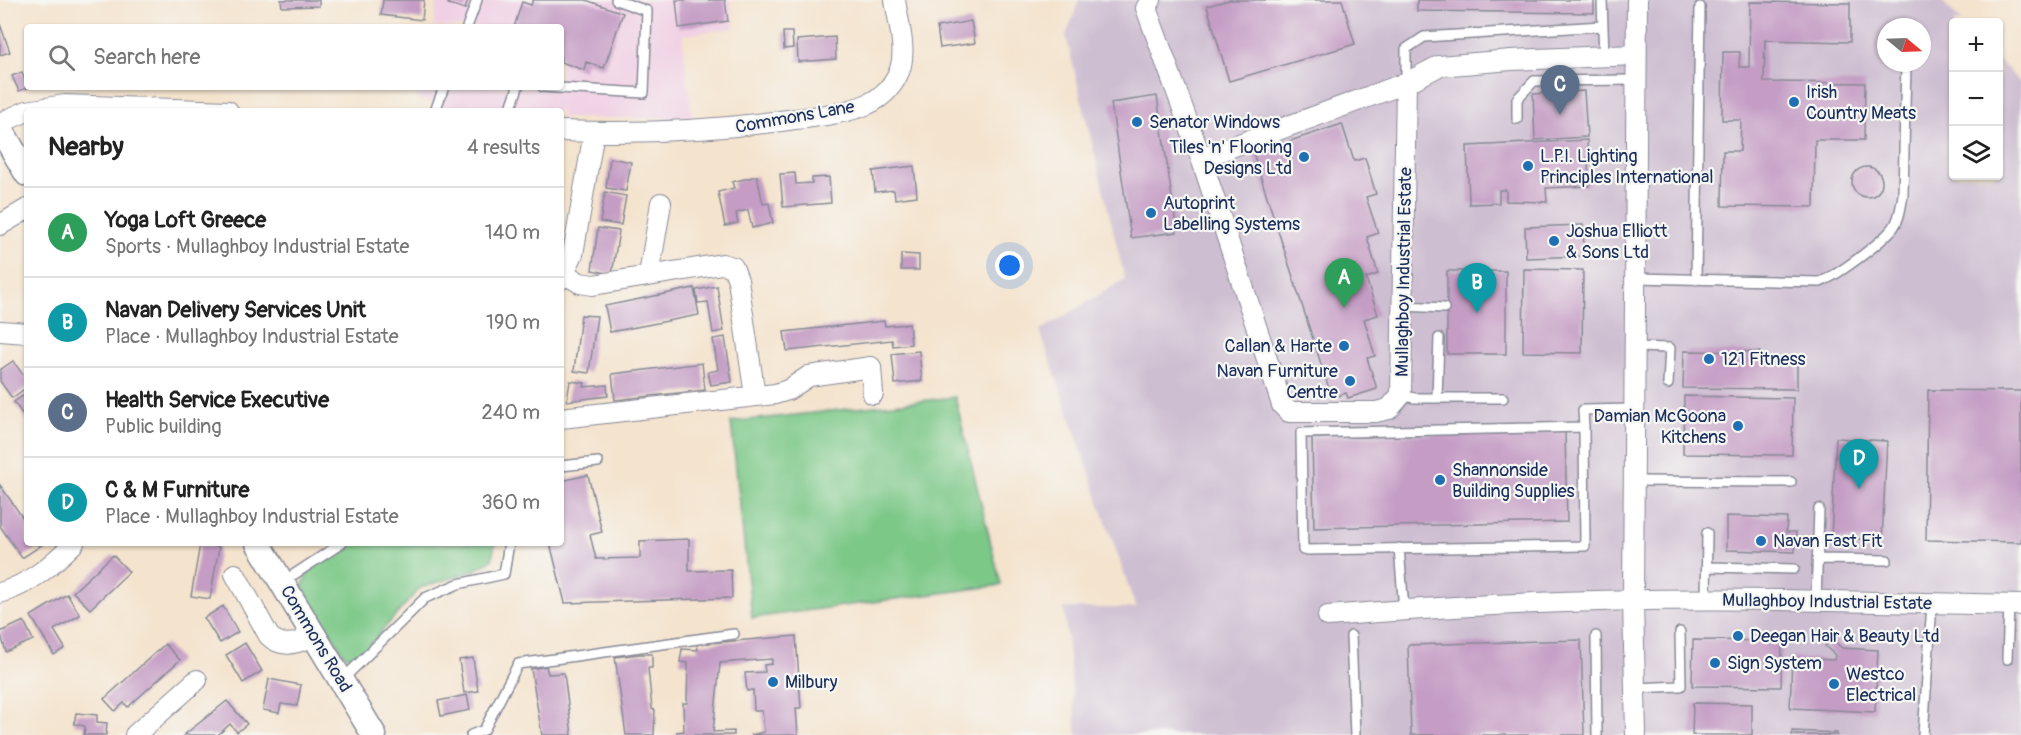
<!DOCTYPE html>
<meta charset="utf-8">
<style>
body{margin:0;font-family:Pangolin,sans-serif;background:#f2f2f2;color:#222}
.controls{position:absolute;right:18px;top:18px;display:grid;overflow:hidden;border-radius:6px;box-shadow:0 2px 4px #0004}
.controls button{width:54px;height:54px;display:grid;place-items:center;padding:0;border:0;border-bottom:2px solid #e0e0e0;background:#fff;color:#222;font:30px sans-serif}
.compass{position:absolute;left:1877px;top:18px;width:54px;height:54px;border-radius:50%;background:#fff;box-shadow:0 2px 4px #0004;rotate:109deg}
.you{position:absolute;left:1010px;top:266px;width:21px;height:21px;margin:-15px;border:4px solid #fff;border-radius:50%;background:#1a73e8;box-shadow:0 0 0 9px #1a73e833}
.badge{display:grid;place-items:center;width:39px;height:39px;border-radius:50%;background:#d93025;color:#fff;font-size:20px;font-weight:700}
.pin{position:absolute;translate:-50% -50px;filter:drop-shadow(0 2px 3px #0008)}
.pin::after{content:'';position:absolute;top:32px;width:21px;height:18px;background:inherit;clip-path:polygon(0 0,100% 0,50% 100%)}
.list{margin:0;padding:0;list-style:none}
h2{display:flex;justify-content:space-between;align-items:center;height:78px;margin:0;padding:0 24px;font-size:26px}
h2 small{font-size:20px;font-weight:400;color:#767676}
.list li{display:grid;grid-template-columns:39px 1fr auto;gap:18px;align-items:center;box-sizing:border-box;height:90px;padding:0 24px;border-top:2px solid #e0e0e0}
.list b{display:block;font-size:22px;white-space:nowrap}
.list p{margin:0;font-size:20px;white-space:nowrap;color:#767676}
.list em{font-size:20px;font-style:normal;color:#767676}
.icon{flex:none;width:33px;height:33px;fill:none;stroke:currentColor;stroke-width:2;stroke-linecap:round;stroke-linejoin:round}
.map{position:relative;flex:none;width:2021px;height:735px;overflow:hidden}
.search{position:absolute;background:#fff;box-shadow:0 2px 4px #0004;left:24px;top:24px;width:540px;height:66px;display:flex;align-items:center;gap:15px;box-sizing:border-box;padding:0 21px;border-radius:6px;color:#767676;font-size:22px}
.panel{position:absolute;background:#fff;box-shadow:0 2px 4px #0004;left:24px;top:108px;width:540px;height:438px;border-radius:6px}
.map>svg:first-child{display:block}
.built{fill:#f0d0e4}
.industrial{fill:#cebed1;fill-rule:evenodd}
.green{fill:#7bc887;stroke:#4b7c72;stroke-width:1.5}
.building{fill:#c49cc4}
.lines{fill:none;stroke-linecap:round;stroke-linejoin:round}
.service-casing{stroke:#888996;stroke-width:12}
.minor-casing{stroke:#888996;stroke-width:22}
.tertiary-casing{stroke:#888996;stroke-width:27}
.service{stroke:#fff;stroke-width:9}
.minor{stroke:#fff;stroke-width:20}
.tertiary{stroke:#fff;stroke-width:24}
.poi-dot{fill:#1f6fb2;stroke:#f6f6f2;stroke-width:2}
.labels{text-anchor:middle;dominant-baseline:central;stroke-width:4.5;stroke-linejoin:round;paint-order:stroke}
.poi-label{font-size:18px;fill:#1b2f5e;stroke:#f6f6f2;text-anchor:start}
.street-label{font-size:18px;fill:#1b2f5e;stroke:#f6f6f2}
</style>
<div class="map">
<svg width="2021" height="735" viewBox="0 0 2021 735">
<rect width="100%" height="100%" fill="#f6f6f2"/>
<filter id="ink" filterUnits="userSpaceOnUse"><feTurbulence type="fractalNoise" baseFrequency=".0167" numOctaves="2"/><feDisplacementMap in="SourceGraphic" scale="12" xChannelSelector="R" yChannelSelector="G"/><feConvolveMatrix kernelMatrix="1 2 1 2 8 2 1 2 1" color-interpolation-filters="sRGB"/></filter>
<filter id="wash" filterUnits="userSpaceOnUse"><feTurbulence type="fractalNoise" baseFrequency=".008" numOctaves="4" result="noise"/><feDisplacementMap in="SourceGraphic" scale="24" xChannelSelector="R" yChannelSelector="G"/><feGaussianBlur stdDeviation="1.35" result="paint"/><feColorMatrix in="noise" values="0 0 0 0 0 0 0 0 0 0 0 0 0 0 0 0 0 1.4 0 .05"/><feComposite in="paint" operator="in"/></filter>
<g filter="url(#wash)">
<rect width="100%" height="100%" fill="#f4e3cd"/>
<path class="built" d="M438,0H730L734,28L682,35L692,118H561V111H470L416,99L421,87H561V27H433Z"/>
<path class="industrial" d="M1079,0H1941L1962,22H1954V176H1998L1999,60L2021,84V735H1077L1064,608H1136L1040,331L1125,279L1066,36ZM1886,27H1922V63H1886Z"/>
<path class="green" d="M955,397L1001,585L752,618L731,422Z
M353,543H495L492,560L473,571L420,588L358,658L344,655L302,587L311,567Z"/>
<g id="blocks">
<path class="building" d="M281,0H319V6L282,7Z
M383,0H424L422,20L381,15Z
M449,0H468L465,9L448,4Z
M533,0H586L623,13L604,68L586,62L584,70L561,62V27H514L522,2L531,5Z
M676,0H725L728,21L679,28Z
M1229,0H1342L1355,44L1229,81L1207,6Z
M1417,0H1594V13L1417,11Z
M1750,2L1850,3V42L1765,40L1764,82L1865,83L1864,140H1815L1814,207L1722,206L1723,151H1740L1741,120H1722L1723,52H1740L1739,67H1749Z
M971,21L975,43L940,48L937,27Z
M0,24L10,52L0,55Z
M783,32H792L793,48L784,49Z
M835,37L836,59L798,62L797,40Z
M22,72L27,88L19,91L12,76Z
M1584,91L1587,137L1535,140L1533,94Z
M1157,96L1177,232L1131,238L1111,103Z
M1342,124L1354,161L1365,158L1376,194L1366,197L1378,233L1367,237L1378,274L1366,278L1378,315L1364,319L1375,356L1367,358L1377,389L1348,398L1346,393L1332,398L1253,153Z
M1587,140L1589,186L1546,188L1547,202L1506,201V190H1499V203L1469,204L1467,146Z
M610,158L631,162L626,191L606,188Z
M914,166L917,196L895,199L894,190L875,192L873,171Z
M1852 182a15 15 0 1 1 30 0a15 15 0 1 1-30 0Z
M795,173L796,184L812,183V178L829,177L831,203L783,207L780,174Z
M757,176L763,204L769,203L773,223L752,228L748,210L736,213L738,223L725,226L718,192L734,188L732,182Z
M605,192L626,196L621,225L600,222Z
M1583,225L1584,256L1526,258L1525,227Z
M598,228L619,231L612,274L592,270Z
M901,254L919,255V270H901Z
M1524,269L1583,270L1582,353L1523,352Z
M1447,271H1506V354H1447Z
M717,286L724,331L713,333L708,302L698,303L696,290Z
M694,288L699,315L610,332L605,306Z
M581,315L597,316L589,373L574,371Z
M884,321L885,326L909,324L911,344L893,346L892,340L787,351L784,332Z
M725,337L732,382L711,385L708,372L718,370L713,339Z
M919,351L922,381L895,384L892,354Z
M1684,351L1760,352V363H1797V389L1683,388Z
M13,361L27,380V387L12,398L0,381V370Z
M702,363L705,390L615,400L612,374Z
M570,381L585,383L584,387L607,385L608,396L567,401Z
M1928,390L2021,391V542L1926,540Z
M27,393V421L14,402Z
M1684,396L1793,398L1792,455L1683,454Z
M1565,432L1567,522L1314,528L1312,438Z
M1836,438L1887,441L1882,540L1831,538Z
M588,475L602,532L590,535L596,559L640,558V541L689,539V571L731,570L732,598L565,603L550,543H561V481Z
M0,485L27,524V543L42,545L22,558L0,526Z
M1726,516L1787,518L1786,532H1796L1795,552L1726,550Z
M200,544L219,547L210,599L191,596Z
M113,555L129,572L90,609L73,592Z
M67,594L80,615L54,630L65,648L54,655L31,616Z
M223,606L238,632L220,643L204,618Z
M24,621L33,640L6,652L0,632Z
M796,636L801,708H796L798,735H751L764,732L762,711H754L753,690L747,691L745,673L765,672L764,665L772,664V659L720,663L713,732L734,731V735H676L677,732L684,731L683,703H687L688,663L680,662L682,649L698,650L697,644Z
M1832,639L1842,648L1878,650L1875,712L1790,708L1792,658L1834,660L1835,655L1825,646Z
M1581,640L1584,735H1411L1408,645Z
M1693,640L1782,641L1781,687L1692,686Z
M245,643L262,671L243,683L226,655Z
M165,644L180,660L128,707L124,703L115,711L104,699Z
M639,654H652V668H648L652,709L655,710L654,735H626L615,657Z
M473,658L478,691L464,693L459,660Z
M546,666L548,674L564,673L572,735H542L531,669Z
M269,679L301,685L297,706L281,704L279,713L263,710Z
M467,695L470,710L441,716L438,701Z
M227,701L247,724L237,732L230,724L218,735H184Z
M1693,703L1752,704V735H1692Z
M76,713L97,715V722L107,723L106,735H84L85,726L74,724Z
M1792,731L1837,733V735H1792Z"/>
</g>
</g>
<g filter="url(#ink)">
<use href="#blocks" fill-opacity="0" stroke="#888996" stroke-width="1.5"/>
<g class="lines">
<defs>
<path id="service" d="M1602,0L1604,56
M467,27L477,0
M1406,83V49L1424,37L1602,26
M543,87L644,93L647,11L616,0
M435,111L444,87
M510,111L518,87
M1517,119V99L1534,81L1636,80
M1634,278L1820,282C1837,276 1882,242 1893,228C1900,219 1901,206 1903,195L1906,63
M1696,280L1700,7
M1404,306L1444,308
M1634,347L1670,348L1668,384
M1401,395L1414,398H1503
M1437,398L1439,338
M1584,427L1301,433L1303,550L1585,546L1584,427L1583,410L1634,409
M561,466L598,462
M1633,481L1791,482
M1399,548L1404,610
M1817,559L1887,560
M1707,567L1794,569
M284,581L342,543
M1706,600L1707,533
M1816,601L1819,509
M1351,636L1355,735
M1596,636L1597,735
M2007,659L2009,605
M343,679L425,598L458,584L504,574L509,543
M1635,688L1681,686L1680,632
M471,735L484,730L518,664L734,634
M1923,735L1932,604"/>
<path id="minor" d="M1151,0L1146,8L1201,158L1282,405L1289,412H1376L1389,409L1401,395L1406,83
M27,111L65,105L228,111
M0,123L27,111
M561,131C640,134 710,131 788,120C813,117 845,114 868,104C881,98 891,88 897,76C909,55 898,22 895,0
M1201,158L1406,83L1439,66L1511,60L1636,55
M0,225L27,209
M565,274L580,283L593,285L722,264L733,267L738,280L755,396
M649,275L661,203
M561,279L573,254L594,132
M0,331L27,333
M561,418L775,394L788,390L809,376L871,367L873,394
M235,574L269,636C284,650 298,642 315,636
M0,593C29,585 53,564 74,543
M1328,616C1478,603 1630,598 1781,600C1861,601 1941,604 2021,605
M135,735L197,680
M1636,735L1633,601L1637,0"/>
<path id="tertiary" d="M0,128L27,174
M258,543L374,735"/>
</defs>
<use href="#service" class="service-casing"/>
<use href="#minor" class="minor-casing"/>
<use href="#tertiary" class="tertiary-casing"/>
<use href="#service" class="service"/>
<use href="#minor" class="minor"/>
<use href="#tertiary" class="tertiary"/>
</g>
</g>
<g class="poi-dot">
<circle cx="1794" cy="102" r="6"/>
<circle cx="1137" cy="122" r="6"/>
<circle cx="1304" cy="157" r="6"/>
<circle cx="1528" cy="166" r="6"/>
<circle cx="1151" cy="213" r="6"/>
<circle cx="1554" cy="241" r="6"/>
<circle cx="1344" cy="346" r="6"/>
<circle cx="1709" cy="359" r="6"/>
<circle cx="1350" cy="381" r="6"/>
<circle cx="1738" cy="426" r="6"/>
<circle cx="1440" cy="480" r="6"/>
<circle cx="1761" cy="541" r="6"/>
<circle cx="1738" cy="636" r="6"/>
<circle cx="1715" cy="663" r="6"/>
<circle cx="773" cy="682" r="6"/>
<circle cx="1834" cy="684" r="6"/>
</g>
<g class="labels">
<g class="poi-label">
<text x="1806" y="92">Irish<tspan x="1806" dy="21">Country Meats</tspan></text>
<text x="1149" y="122">Senator Windows</text>
<text x="1292" y="147" text-anchor="end">Tiles 'n' Flooring<tspan x="1292" dy="21">Designs Ltd</tspan></text>
<text x="1540" y="156">L.P.I. Lighting<tspan x="1540" dy="21">Principles International</tspan></text>
<text x="1163" y="203">Autoprint<tspan x="1163" dy="21">Labelling Systems</tspan></text>
<text x="1566" y="231">Joshua Elliott<tspan x="1566" dy="21">&amp; Sons Ltd</tspan></text>
<text x="1332" y="346" text-anchor="end">Callan &amp; Harte</text>
<text x="1721" y="359">121 Fitness</text>
<text x="1338" y="371" text-anchor="end">Navan Furniture<tspan x="1338" dy="21">Centre</tspan></text>
<text x="1726" y="416" text-anchor="end">Damian McGoona<tspan x="1726" dy="21">Kitchens</tspan></text>
<text x="1452" y="470">Shannonside<tspan x="1452" dy="21">Building Supplies</tspan></text>
<text x="1773" y="541">Navan Fast Fit</text>
<text x="1750" y="636">Deegan Hair &amp; Beauty Ltd</text>
<text x="1727" y="663">Sign System</text>
<text x="1846" y="674">Westco<tspan x="1846" dy="21">Electrical</tspan></text>
<text x="785" y="682">Milbury</text>
</g>
<g class="street-label">
<text transform="translate(795 117) rotate(-10)">Commons Lane</text>
<text transform="translate(1404 272) rotate(-89)">Mullaghboy Industrial Estate</text>
<text transform="translate(1827 602) rotate(1)">Mullaghboy Industrial Estate</text>
<text transform="translate(316 639) rotate(59)">Commons Road</text>
</g>
</g>
</svg>
<div class="controls">
<button>+</button>
<button>−</button>
<button><svg class="icon" aria-label="layers" viewBox="0 0 24 24"><path d="M12 4l9 5-9 5-9-5zM3 14l9 5 9-5"/></svg></button>
</div>
<svg class="compass" viewBox="-18 -18 36 36"><path d="M0-13l5 13h-10z" fill="#e53935"/><path d="M0 13l5-13h-10z" fill="#767676"/></svg>
<div class="you"></div>
<div class="pin badge" style="left:1344px;top:308px;background:#2e9e5b">A</div>
<div class="pin badge" style="left:1477px;top:313px;background:#0f9aa8">B</div>
<div class="pin badge" style="left:1560px;top:115px;background:#5c6f8a">C</div>
<div class="pin badge" style="left:1859px;top:489px;background:#0f9aa8">D</div>
<div class="search"><svg class="icon" aria-label="search" viewBox="0 0 24 24"><circle cx="10" cy="10" r="6"/><path d="M15 15l6 6"/></svg>Search here</div>
<section class="panel">
<h2>Nearby<small>4 results</small></h2>
<ul class="list">
<li><span class="badge" style="background:#2e9e5b">A</span><div><b>Yoga Loft Greece</b><p>Sports · Mullaghboy Industrial Estate</p></div><em>140 m</em></li>
<li><span class="badge" style="background:#0f9aa8">B</span><div><b>Navan Delivery Services Unit</b><p>Place · Mullaghboy Industrial Estate</p></div><em>190 m</em></li>
<li><span class="badge" style="background:#5c6f8a">C</span><div><b>Health Service Executive</b><p>Public building</p></div><em>240 m</em></li>
<li><span class="badge" style="background:#0f9aa8">D</span><div><b>C &amp; M Furniture</b><p>Place · Mullaghboy Industrial Estate</p></div><em>360 m</em></li>
</ul>
</section>
</div>
